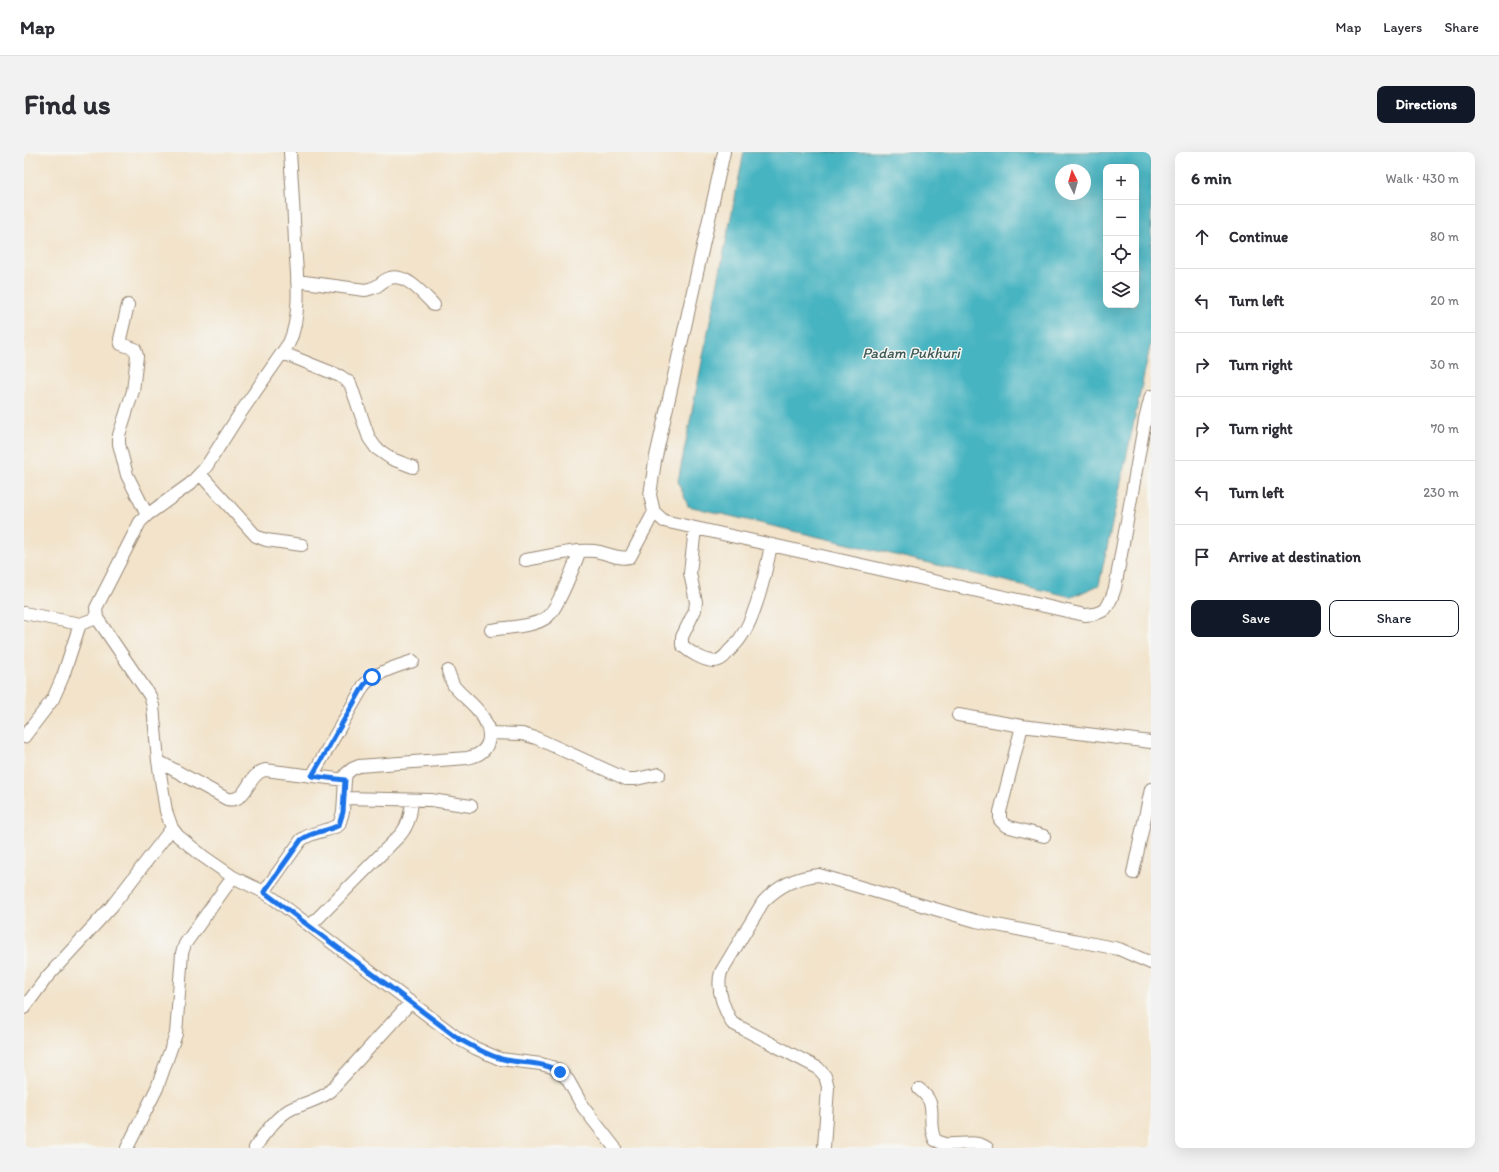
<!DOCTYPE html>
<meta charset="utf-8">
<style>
body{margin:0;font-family:Itim,sans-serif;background:#f2f2f3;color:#2b2b33}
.controls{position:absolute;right:12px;top:12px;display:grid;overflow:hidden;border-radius:8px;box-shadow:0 4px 16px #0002}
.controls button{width:36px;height:36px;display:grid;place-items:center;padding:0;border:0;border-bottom:1px solid #e1e1e2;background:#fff;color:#2b2b33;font:20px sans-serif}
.compass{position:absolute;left:1031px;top:12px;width:36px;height:36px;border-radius:50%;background:#fff;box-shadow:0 4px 16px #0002;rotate:355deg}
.stop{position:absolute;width:12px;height:12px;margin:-9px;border:3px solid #1a73e8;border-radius:50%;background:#fff}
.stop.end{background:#1a73e8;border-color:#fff;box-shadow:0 1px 4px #0008}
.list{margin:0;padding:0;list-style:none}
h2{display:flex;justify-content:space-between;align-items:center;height:52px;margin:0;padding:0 16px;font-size:17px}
h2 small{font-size:13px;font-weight:400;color:#7c7c81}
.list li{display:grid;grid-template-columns:26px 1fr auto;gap:12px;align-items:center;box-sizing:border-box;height:64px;padding:0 16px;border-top:1px solid #e1e1e2}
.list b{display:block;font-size:15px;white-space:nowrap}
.list em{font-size:13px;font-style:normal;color:#7c7c81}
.actions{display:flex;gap:8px;padding:12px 16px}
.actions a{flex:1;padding:9px 0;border:1px solid #111827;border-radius:8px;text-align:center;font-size:14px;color:#111827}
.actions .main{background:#111827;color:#fff}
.icon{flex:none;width:22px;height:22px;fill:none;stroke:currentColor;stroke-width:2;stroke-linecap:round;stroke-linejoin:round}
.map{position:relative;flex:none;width:1127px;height:996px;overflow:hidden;border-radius:8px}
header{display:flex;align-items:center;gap:24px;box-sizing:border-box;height:56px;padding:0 20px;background:#fff;border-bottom:1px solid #e1e1e2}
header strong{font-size:19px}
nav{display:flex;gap:22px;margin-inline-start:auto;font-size:14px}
.intro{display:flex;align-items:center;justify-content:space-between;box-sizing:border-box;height:96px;padding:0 24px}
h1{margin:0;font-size:28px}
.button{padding:10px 18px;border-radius:8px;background:#111827;color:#fff;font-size:14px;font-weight:700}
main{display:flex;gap:24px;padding:0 24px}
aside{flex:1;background:#fff;border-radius:8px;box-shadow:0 4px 16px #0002}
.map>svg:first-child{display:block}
.water{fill:#46b4c1;stroke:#406f70;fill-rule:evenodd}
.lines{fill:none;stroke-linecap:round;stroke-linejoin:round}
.minor-casing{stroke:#968674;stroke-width:14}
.minor{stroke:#fff;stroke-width:12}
.route{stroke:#1a73e8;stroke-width:5}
.labels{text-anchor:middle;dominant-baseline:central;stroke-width:3;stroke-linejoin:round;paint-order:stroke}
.water-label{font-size:15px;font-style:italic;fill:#3f5a57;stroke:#f6f6f2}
</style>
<header>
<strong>Map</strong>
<nav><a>Map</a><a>Layers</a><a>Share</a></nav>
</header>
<div class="intro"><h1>Find us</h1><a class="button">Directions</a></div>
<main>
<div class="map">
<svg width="1127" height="996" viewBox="0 0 1127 996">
<rect width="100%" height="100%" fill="#f6f6f2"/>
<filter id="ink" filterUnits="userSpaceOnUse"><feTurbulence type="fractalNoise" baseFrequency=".025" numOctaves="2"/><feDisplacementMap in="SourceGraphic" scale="8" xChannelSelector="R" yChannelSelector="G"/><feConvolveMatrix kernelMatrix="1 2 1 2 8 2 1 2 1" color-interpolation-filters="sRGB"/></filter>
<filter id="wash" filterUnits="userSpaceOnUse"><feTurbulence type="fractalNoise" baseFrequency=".012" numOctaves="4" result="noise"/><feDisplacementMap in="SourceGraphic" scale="16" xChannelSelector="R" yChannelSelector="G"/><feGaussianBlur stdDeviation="0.9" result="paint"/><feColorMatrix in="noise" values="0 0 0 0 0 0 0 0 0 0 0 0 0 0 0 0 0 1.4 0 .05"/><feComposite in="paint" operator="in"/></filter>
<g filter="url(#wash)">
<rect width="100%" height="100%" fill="#f2e3ca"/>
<path class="water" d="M720,0H1127V190L1075,433L1048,445L664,354L654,329ZM1082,15H1112V153H1082ZM1037,18H1061V42H1037Z"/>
</g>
<g filter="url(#ink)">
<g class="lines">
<defs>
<path id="minor" d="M266,0C268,31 270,61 271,92C273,122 278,163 265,191L215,263L182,315L166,332L123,363L116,370L72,456L73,466L126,544L129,554L134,609L142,659L148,676L154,684L180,705L209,725L240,740L253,749L435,887L451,896L476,907L517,912L528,915L536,920L544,928L559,955L591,996
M700,0L631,309L626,343L630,360L640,369L1061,463C1082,462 1085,455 1091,436L1121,268L1127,244
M273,129L341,138C345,137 350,136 353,134C358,131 361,127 366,126C382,121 400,143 410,153
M104,153L96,187L97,192L111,197L113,204L109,239L95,283V292L103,323L123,363
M259,201L316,224L326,231L345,286L352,296L368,307L389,315
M176,322L232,384L242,388L278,393
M671,376L666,421L672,450L671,458L658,485V493C665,500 680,509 690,509C697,509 701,504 705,499C709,495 714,490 717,485C732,464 742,419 747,393
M501,408C522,405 548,397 570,399C582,400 593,408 606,405L630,360
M0,461L56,472
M467,478C483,475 511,475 523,465C534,457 550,413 556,399
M934,563L998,574L1127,590
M998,574L976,660V668L982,674L1020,684
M465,581L498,582L512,586L602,627H612L635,622
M0,585L29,547L39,524L56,472L73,466
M134,609L203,647C224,651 223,622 241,618L321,628
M288,624L340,533C353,520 371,515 389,509
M320,646L407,648L447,654
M1109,721L1127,637
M240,740L277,688C288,679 303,680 315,673L319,660L321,628L322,622L328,617L335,614L443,606C469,601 470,580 456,561C449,551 438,544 430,534C427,529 426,524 424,519
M286,774L377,682C385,672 387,661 388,648
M0,856L23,825L88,754L148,676
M895,937C917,954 901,967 911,988C914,989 917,991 920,992C934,994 952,987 963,996
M103,996L133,936L152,882L158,801L161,792L209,725
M231,996C239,982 255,962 269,956C282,951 293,948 304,941L387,850
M800,996L804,935L801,924L794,916L708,871C699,855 692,837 697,820L739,750C754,734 773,725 795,723L952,769L1095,797L1127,811"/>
</defs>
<use href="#minor" class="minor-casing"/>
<use href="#minor" class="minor"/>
</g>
</g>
<g class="lines" filter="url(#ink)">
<path class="route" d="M348,525L340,533L288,624L321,628L319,660L315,673C303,680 288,679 277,688L240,740L435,887C448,894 461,902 475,906C496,913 517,908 536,920"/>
</g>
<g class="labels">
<g class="water-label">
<text x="887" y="201">Padam Pukhuri</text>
</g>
</g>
</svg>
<div class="controls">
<button>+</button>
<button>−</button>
<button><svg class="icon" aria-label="locate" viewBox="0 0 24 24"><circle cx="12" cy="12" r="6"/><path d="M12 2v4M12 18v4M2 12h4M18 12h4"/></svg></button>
<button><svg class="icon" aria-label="layers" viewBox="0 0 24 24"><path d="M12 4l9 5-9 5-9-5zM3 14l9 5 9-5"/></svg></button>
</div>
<svg class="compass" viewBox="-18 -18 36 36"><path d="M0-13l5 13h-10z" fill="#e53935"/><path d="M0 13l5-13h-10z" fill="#7c7c81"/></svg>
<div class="stop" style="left:348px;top:525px"></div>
<div class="stop end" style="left:536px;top:920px"></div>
</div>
<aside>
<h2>6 min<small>Walk · 430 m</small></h2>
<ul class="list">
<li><svg class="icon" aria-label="ahead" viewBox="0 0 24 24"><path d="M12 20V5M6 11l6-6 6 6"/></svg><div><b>Continue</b></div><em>80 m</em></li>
<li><svg class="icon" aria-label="left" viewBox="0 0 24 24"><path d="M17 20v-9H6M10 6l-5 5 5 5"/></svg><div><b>Turn left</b></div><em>20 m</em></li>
<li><svg class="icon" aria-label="right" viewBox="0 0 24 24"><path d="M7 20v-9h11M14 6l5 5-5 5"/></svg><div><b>Turn right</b></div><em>30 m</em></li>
<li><svg class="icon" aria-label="right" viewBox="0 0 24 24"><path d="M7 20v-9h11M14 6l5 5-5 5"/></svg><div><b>Turn right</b></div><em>70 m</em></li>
<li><svg class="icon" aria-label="left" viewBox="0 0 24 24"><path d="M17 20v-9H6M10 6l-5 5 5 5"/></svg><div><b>Turn left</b></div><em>230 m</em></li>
<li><svg class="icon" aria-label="arrive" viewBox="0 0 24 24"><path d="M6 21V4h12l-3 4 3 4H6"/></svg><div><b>Arrive at destination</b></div></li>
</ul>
<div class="actions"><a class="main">Save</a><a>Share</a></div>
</aside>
</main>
